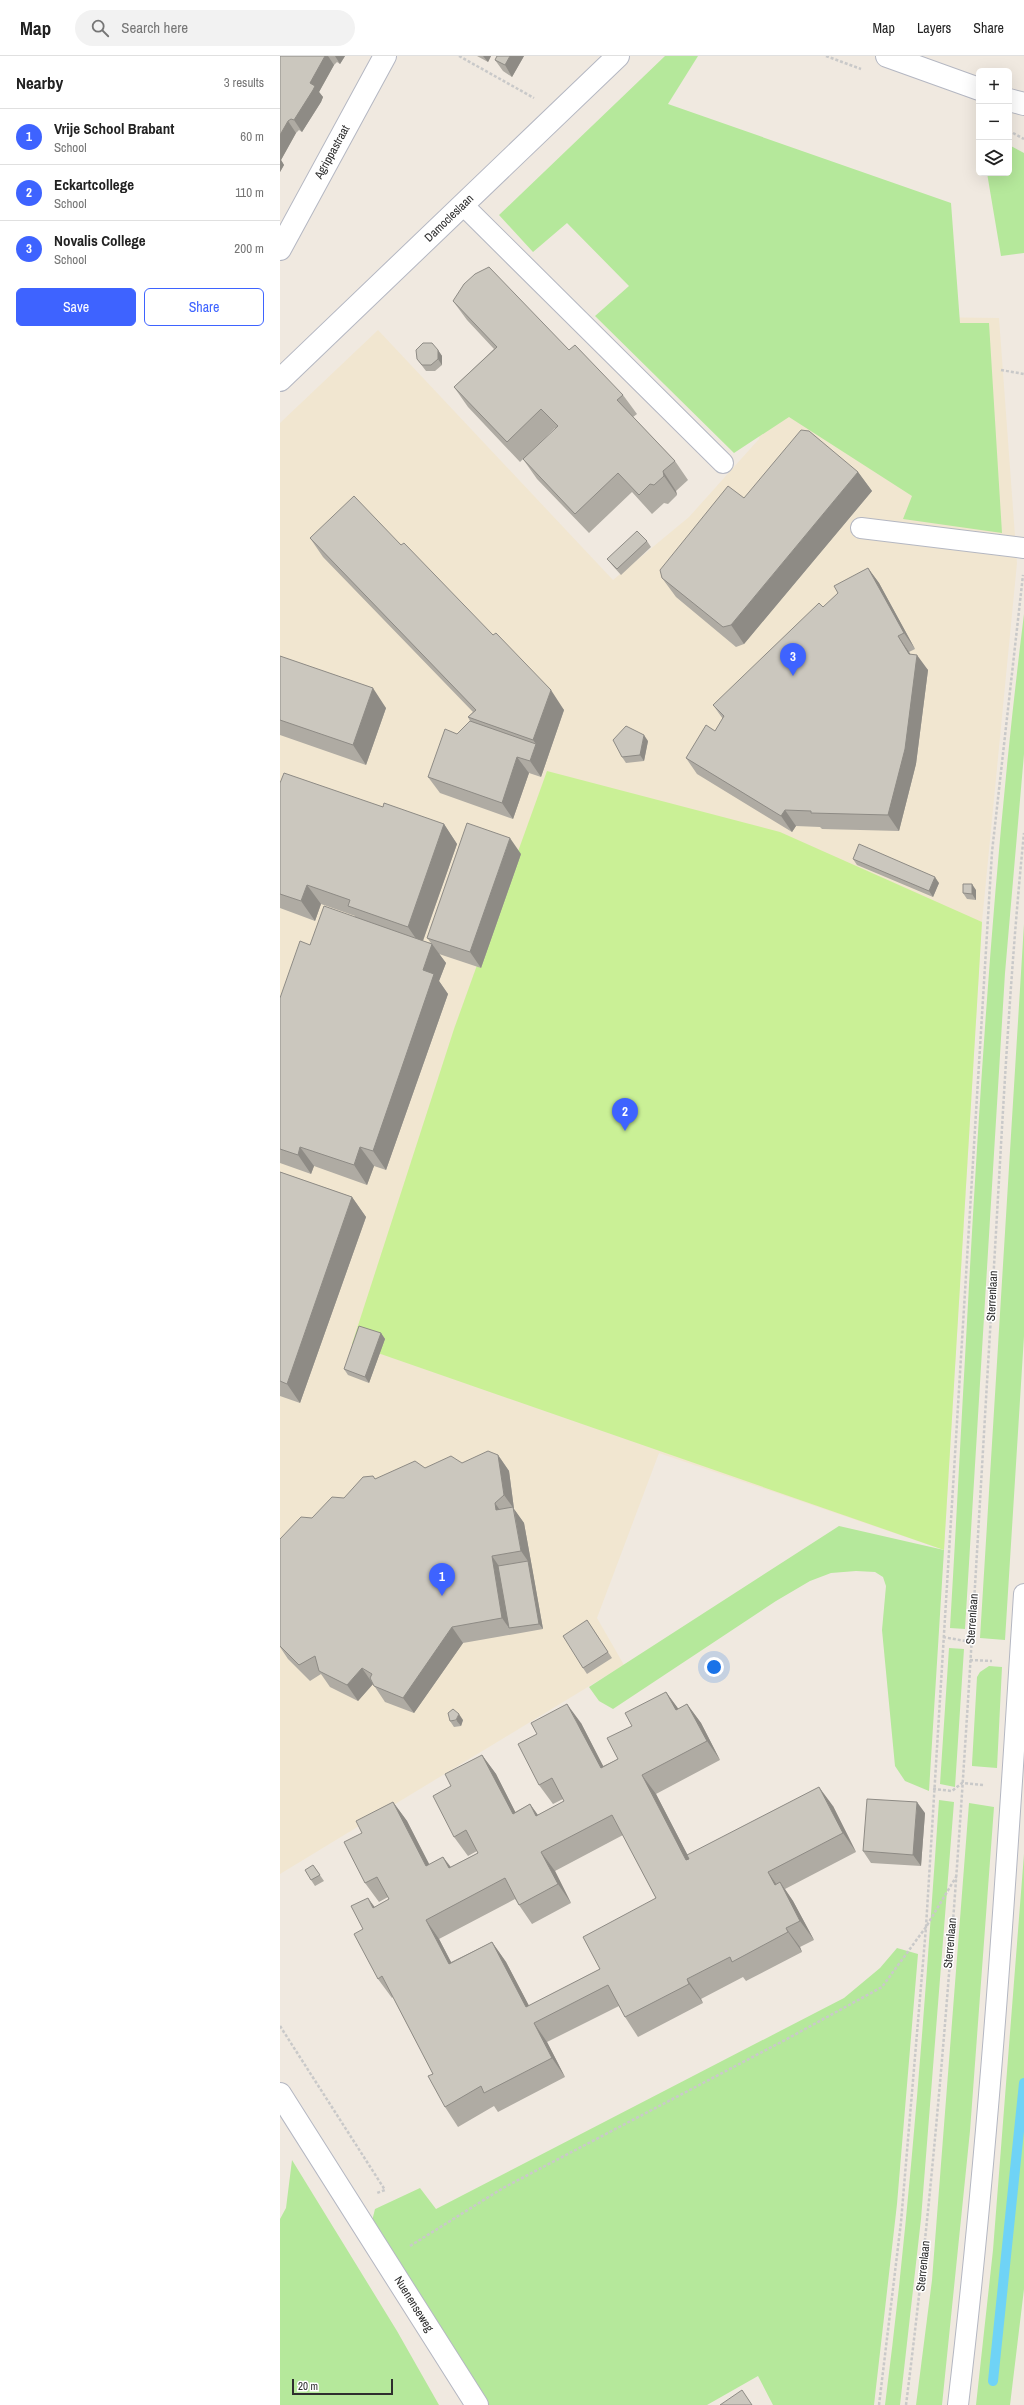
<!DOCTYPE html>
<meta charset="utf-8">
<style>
body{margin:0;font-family:"Archivo Narrow",sans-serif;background:#f2f2f2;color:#222}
.controls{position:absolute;right:12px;top:12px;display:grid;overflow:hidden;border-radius:6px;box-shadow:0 4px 16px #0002}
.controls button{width:36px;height:36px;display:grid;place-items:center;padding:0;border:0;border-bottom:1px solid #e0e0e0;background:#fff;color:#222;font:20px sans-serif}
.scale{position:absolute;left:12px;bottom:10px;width:101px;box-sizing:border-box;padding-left:4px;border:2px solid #2e2e2e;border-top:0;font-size:11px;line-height:14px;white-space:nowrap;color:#2e2e2e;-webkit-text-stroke:3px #fff;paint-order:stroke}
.you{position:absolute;left:434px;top:1611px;width:14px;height:14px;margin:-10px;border:3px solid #fff;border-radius:50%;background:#1a73e8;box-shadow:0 0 0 6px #1a73e833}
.badge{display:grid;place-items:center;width:26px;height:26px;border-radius:50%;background:#3e63ff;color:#fff;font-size:13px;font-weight:700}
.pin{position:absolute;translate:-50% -33px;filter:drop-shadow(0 1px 2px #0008)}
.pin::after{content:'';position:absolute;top:21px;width:14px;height:12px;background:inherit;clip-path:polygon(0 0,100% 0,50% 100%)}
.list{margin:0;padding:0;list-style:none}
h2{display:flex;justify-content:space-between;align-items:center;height:52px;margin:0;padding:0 16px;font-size:17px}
h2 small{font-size:13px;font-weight:400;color:#767676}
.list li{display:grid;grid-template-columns:26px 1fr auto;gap:12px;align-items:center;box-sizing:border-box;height:56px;padding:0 16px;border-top:1px solid #e0e0e0}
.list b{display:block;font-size:15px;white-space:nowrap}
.list p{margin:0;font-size:13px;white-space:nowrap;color:#767676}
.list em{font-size:13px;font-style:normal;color:#767676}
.actions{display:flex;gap:8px;padding:12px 16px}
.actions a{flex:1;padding:9px 0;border:1px solid #3e63ff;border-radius:6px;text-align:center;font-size:14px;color:#3e63ff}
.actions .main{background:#3e63ff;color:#fff}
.icon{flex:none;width:22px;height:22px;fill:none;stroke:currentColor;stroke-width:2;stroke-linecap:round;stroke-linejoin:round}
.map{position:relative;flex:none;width:744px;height:2349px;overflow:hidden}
header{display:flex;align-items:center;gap:24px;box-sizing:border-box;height:56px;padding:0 20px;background:#fff;border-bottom:1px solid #e0e0e0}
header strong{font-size:19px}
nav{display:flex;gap:22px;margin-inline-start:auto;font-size:14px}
.search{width:280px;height:36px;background:#f2f2f2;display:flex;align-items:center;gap:10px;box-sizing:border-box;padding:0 14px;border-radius:22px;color:#767676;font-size:15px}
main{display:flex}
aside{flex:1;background:#fff}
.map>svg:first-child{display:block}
.education{fill:#f1e6d0}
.green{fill:#b5e89b}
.pitch{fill:#caf096}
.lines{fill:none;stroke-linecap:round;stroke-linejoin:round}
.stream{stroke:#6fd3f6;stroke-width:10}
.service-casing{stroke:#b4b7c2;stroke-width:22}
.minor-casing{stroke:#b4b7c2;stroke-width:24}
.tertiary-casing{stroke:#b4b7c2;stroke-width:24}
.path{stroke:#c9c9c9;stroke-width:2.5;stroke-dasharray:3 2;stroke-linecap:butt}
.service{stroke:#fff;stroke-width:20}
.minor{stroke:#fff;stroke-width:22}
.tertiary{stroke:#fff;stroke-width:22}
.wall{fill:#afaba3;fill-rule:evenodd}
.shaded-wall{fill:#8e8b85}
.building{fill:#cbc7be;stroke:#8e8b85;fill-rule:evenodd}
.labels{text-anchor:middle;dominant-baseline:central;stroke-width:3;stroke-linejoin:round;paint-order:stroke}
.street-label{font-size:12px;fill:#2e2e2e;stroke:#fff}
</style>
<header>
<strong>Map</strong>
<div class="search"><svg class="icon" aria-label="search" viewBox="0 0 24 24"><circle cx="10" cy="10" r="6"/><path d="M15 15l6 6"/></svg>Search here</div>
<nav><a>Map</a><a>Layers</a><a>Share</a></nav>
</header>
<main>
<aside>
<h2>Nearby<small>3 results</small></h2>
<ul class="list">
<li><span class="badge">1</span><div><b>Vrije School Brabant</b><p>School</p></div><em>60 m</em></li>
<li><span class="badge">2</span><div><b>Eckartcollege</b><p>School</p></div><em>110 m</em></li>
<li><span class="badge">3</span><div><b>Novalis College</b><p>School</p></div><em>200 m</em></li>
</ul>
<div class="actions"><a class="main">Save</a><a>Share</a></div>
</aside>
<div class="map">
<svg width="744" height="2349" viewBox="0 0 744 2349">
<rect width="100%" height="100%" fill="#f0e9e0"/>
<path class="education" d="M493,259L719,262L737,507L702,866L664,1494L379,1397L317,1562L344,1609L0,1818V367L98,274L333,524L409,461L479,383Z"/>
<path class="green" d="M385,0H418L388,48L671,147L680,267H709L722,477L623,463L632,440L509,361L454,397L315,260L349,230L287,167L253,196L219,159Z
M729,89L744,97V197L721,200L707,117H729Z
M744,558V698L725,917L685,1573L670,1572C690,1234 702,894 744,558Z
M744,868V1280L725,1584L700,1582Z
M559,1470L664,1494L649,1735L625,1725L615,1710L602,1574L606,1530L603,1521L595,1516L576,1515L551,1517L530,1525L496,1545L333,1653L319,1645L309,1631Z
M669,1592L684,1593L675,1731L660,1728Z
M709,1610L722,1611L717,1712L692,1710V1708L697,1621L700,1616Z
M659,1744L674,1746L641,2163L620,2349H605C631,2148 645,1946 659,1744Z
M689,1747L714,1751L690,2075L662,2349H636L652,2224Z
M744,1798V2233L730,2349H696L713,2194Z
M617,1892L638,1898L617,2148L594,2349H493L478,2320L427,2349H208L92,2165L95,2153L140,2132L156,2153L564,1942L600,1912Z
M12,2104L117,2275L159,2349H0V2163L6,2152Z"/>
<path class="pitch" d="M267,715L500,776L702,866L664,1494L72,1288L174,973Z"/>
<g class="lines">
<path class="stream" d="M713,2325L744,2027"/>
<defs>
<path id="service" d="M183,149L443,407
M581,472L744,492
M678,2349C710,2080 727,1809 744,1538"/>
<path id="minor" d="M0,193L105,0
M0,2038L197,2349"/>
<path id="tertiary" d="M607,0L699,33
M729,44L744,48
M0,324L338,0"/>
</defs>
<use href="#service" class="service-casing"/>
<use href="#minor" class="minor-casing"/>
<use href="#tertiary" class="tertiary-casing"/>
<path class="path" d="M179,0L254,42
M546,0L581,13
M733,77L744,83
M721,314L744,318
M663,1581L691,1586
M690,1604L712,1605
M653,1733L672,1735L682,1727L704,1729
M0,1970L105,2134L97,2137
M130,2190L223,2132L505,1984L602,1931L646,1871L676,1821
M599,2349L621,2166L646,1871L712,796L743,519
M626,2349C673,1977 690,1601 713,1227C722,1077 729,926 744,777"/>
<use href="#service" class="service"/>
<use href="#minor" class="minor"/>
<use href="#tertiary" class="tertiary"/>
</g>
<path class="wall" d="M0,0H65L60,8L57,6L54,9L39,36L43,41L41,46L22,76L19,74L16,77L1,104L4,109L0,116Z
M197,0H211L208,6Z
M244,0L232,21L223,15L215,4Z
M173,245L289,294L343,339L357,358L353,361L395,405L408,424L396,435L397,439L388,448L384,447L372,458L352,436L309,477L257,423L243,403L275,373V372L240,406L188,351L174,331L214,293L187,264Z
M158,294L162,300V309L155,315H146L137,303Z
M578,416L592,435L464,588L456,591L396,541L382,522L464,442Z
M30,482L121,489L284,654L261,721L249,717L233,763L160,737L148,721L177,678L190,665L188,661L193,656L43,501Z
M367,485L371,491L341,519L332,509L327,503Z
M588,512L599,527L635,593L629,596L630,598L648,614L636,708L619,775L542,773L540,771L516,770L512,776L417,718L406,702L435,675L443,663L433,649Z
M0,600L106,652L86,709L0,679Z
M368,685L364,705L346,707L342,701Z
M0,727L103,751L164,768L177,788L143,885L151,887L147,882L241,798L201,912L159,898L166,907L159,925L168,938L106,1114L94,1110L87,1129L34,1110L31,1118L0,1107V942L30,889L75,861V860L41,848L35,865L0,852Z
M573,803L659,827L653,841L577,809Z
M696,834V844L687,843L683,837Z
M0,1116L72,1141L86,1161L20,1347L0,1340Z
M101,1277L105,1283L89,1327L68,1319L64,1313Z
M218,1399L229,1415L234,1453L244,1467L263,1573L183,1587L134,1657L105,1646L93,1628L78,1645L50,1631L41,1618L30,1625L8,1603L0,1591V1483L64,1442L93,1420L95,1423L145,1412L182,1407Z
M307,1564L332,1602L307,1618L303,1612Z
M386,1636L398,1653L407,1648L421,1667L440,1704L376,1738L408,1800L553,1750L576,1796L505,1833L513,1845L534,1884L520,1891L522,1896L466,1925L463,1921L421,1943L423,1947L358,1981L345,1961L339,1950L267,1986L285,2021L218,2056L214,2050L178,2071L165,2051L153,2018L113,1941L112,1942L98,1923L83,1873L95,1851L109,1843L108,1841L99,1846L85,1827L82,1777L113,1746L127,1765L149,1809L163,1801L171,1811L198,1797L197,1795L188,1800L174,1781L171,1730L202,1699L216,1718L235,1756L250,1748L258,1759L284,1745L283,1743L273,1748L259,1729L301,1667L323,1710L338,1703L352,1670ZM343,1779L376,1842L320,1913L249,1950L226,1906L212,1886L171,1906L159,1883L235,1843L239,1849L252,1868L291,1847L275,1815Z
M183,1664L181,1670L174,1671L170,1665Z
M645,1757L641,1810L591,1807L583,1795Z
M33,1809L44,1825L35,1830L31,1824Z"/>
<path class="shaded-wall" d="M45,0H48L54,9L39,36L43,41L41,46L22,76L14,64L30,27Z
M55,0H65L60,8Z
M203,0H211L208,6Z
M230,0H244L232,21L225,9Z
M8,65L16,77L1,104L4,109L0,116V79Z
M158,294L162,300V309L158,303Z
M383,415L396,435L397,439L384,420Z
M578,416L592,435L464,588L451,569Z
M588,512L599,527L635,593L624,577Z
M618,580L629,596L636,607L637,599L648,614L636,708L619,775L608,759L629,598Z
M93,632L106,652L86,709L73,689Z
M271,634L284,654L261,721L250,705L256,688L253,684Z
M364,679L368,685L364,705L360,699Z
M237,701L249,717L233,763L222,747Z
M505,754L516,770L512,776L501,760Z
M164,768L177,788L141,890L128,871Z
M230,782L241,798L201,912L190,896Z
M655,821L659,827L653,841L649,835Z
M692,828L696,834V844L692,838Z
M27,829L41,848L35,865L21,845Z
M152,888L166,907L159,925L168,938L106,1114L93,1095L143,914Z
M20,1091L34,1110L31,1118L18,1099Z
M80,1091L94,1110L87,1129L74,1109Z
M72,1141L86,1161L20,1347L7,1328Z
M101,1277L105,1283L89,1327L85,1321Z
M218,1399L229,1415L234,1453L244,1467L252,1511L241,1495L234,1453L224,1439Z
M215,1447L226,1463L216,1454Z
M212,1500L223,1516L229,1572L222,1562Z
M248,1505L252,1511L263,1573L259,1568Z
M172,1571L183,1587L134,1657L123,1642Z
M82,1612L93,1628L78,1645L67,1629Z
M386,1636L400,1655L396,1654Z
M287,1648L301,1667L334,1731L321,1712Z
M407,1648L421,1667L440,1704L427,1685Z
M179,1658L183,1664L181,1670L176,1664Z
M202,1699L216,1718L246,1777L233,1758Z
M362,1719L376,1738L420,1823L406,1804Z
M539,1731L553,1750L576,1796L563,1777Z
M113,1746L127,1765L160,1829L146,1810Z
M637,1746L645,1757L641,1810L633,1799Z
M250,1748L264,1768L256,1760Z
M261,1796L275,1815L291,1847L278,1828Z
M163,1801L177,1820L169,1812Z
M488,1816L501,1835L495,1829Z
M500,1826L513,1845L534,1884L520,1865Z
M88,1842L102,1861L93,1852Z
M146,1864L159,1883L182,1927L169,1908Z
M506,1872L520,1891L522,1896L508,1876Z
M212,1886L226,1906L257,1965L246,1951Z
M407,1923L421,1943L423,1947L409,1928Z
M254,1967L267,1986L285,2021L272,2002Z"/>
<path class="building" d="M0,0H45L30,27L35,30L33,34L14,64L11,63L8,65L0,79Z
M217,0H230L225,9L215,4Z
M209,211L289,294L295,289L343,339L337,344L395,405L383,415L384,420L374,429L370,428L359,439L338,417L295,458L243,403L278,370L261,353L227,386L174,331L217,291L173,245L184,228L195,218Z
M143,287H152L158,294V303L151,309H142L137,303L136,294Z
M521,374L529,375L578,416L451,569L443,571L382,522L380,514L448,430L464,442Z
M74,440L121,489L124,487L213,579L216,577L271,634L253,684L188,661L196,654L30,482Z
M357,475L367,485L337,513L327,503Z
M588,512L624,577L618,580L629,598L637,599L625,693L608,759L531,757V755L505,754L501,760L406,702L426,669L435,675L444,660L433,649L539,547L543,551L558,537L554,530Z
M0,600L93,632L73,689L0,664Z
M190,665L256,688L250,705L237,701L222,747L148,721L165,673L177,678Z
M346,670L364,679L360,699L342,701L333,684Z
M4,717L103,751L104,747L164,768L128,871L68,850L70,844L27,829L21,845L0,838V727Z
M187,767L230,782L190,896L147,882Z
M579,788L655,821L649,835L573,803Z
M683,828H692V838L683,837Z
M44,850L152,888L143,914L154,918L93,1095L80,1091L74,1109L20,1091L18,1099L0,1093V942L20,885L30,889Z
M0,1116L72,1141L7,1328L0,1325Z
M79,1270L101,1277L85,1321L64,1313Z
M208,1395L218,1399L224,1439L215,1447L216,1454L233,1451L241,1495L212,1500L222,1562L172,1571L123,1642L94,1630L90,1622L92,1618L82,1612L67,1629L39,1615L35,1600L19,1609L0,1590V1483L21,1461L32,1462L52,1441L64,1442L83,1421L93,1420L95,1423L135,1405L145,1412L171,1400L182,1407Z
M248,1505L259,1568L229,1572L218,1510Z
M307,1564L328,1596L303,1612L283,1580Z
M386,1636L396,1654L407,1648L427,1685L362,1719L406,1804L409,1803L407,1799L539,1731L563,1777L488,1816L495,1829L500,1826L520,1865L506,1872L508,1876L452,1906L450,1901L407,1923L409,1928L345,1961L328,1929L254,1967L272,2002L204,2037L201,2030L165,2051L148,2020L153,2018L102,1920L98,1923L74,1878L83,1873L71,1850L88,1842L93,1852L109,1843L97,1821L85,1827L64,1786L82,1777L76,1765L113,1746L146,1810L163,1801L169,1812L198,1797L186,1774L174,1781L153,1740L171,1730L165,1718L202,1699L233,1758L250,1748L256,1760L284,1745L272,1722L259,1729L238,1688L257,1678L251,1667L287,1648L321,1712L338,1703L327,1682L352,1670L345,1657ZM332,1759L376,1842L303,1881L320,1913L246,1951L212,1886L169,1908L146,1864L225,1822L239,1849L278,1828L261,1796Z
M173,1653L179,1658L176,1664L170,1665L168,1657Z
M587,1743L637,1746L633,1799L583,1795Z
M33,1809L40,1819L31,1824L25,1814Z
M462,2334L472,2349H440Z"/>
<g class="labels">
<g class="street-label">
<text transform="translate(52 96) rotate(-61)">Agrippastraat</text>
<text transform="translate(169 162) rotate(-44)">Damocleslaan</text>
<text transform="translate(712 1240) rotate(-87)">Sterrenlaan</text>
<text transform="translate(692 1563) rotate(-86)">Sterrenlaan</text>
<text transform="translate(670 1887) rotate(-85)">Sterrenlaan</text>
<text transform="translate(643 2210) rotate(-84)">Sterrenlaan</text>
<text transform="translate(134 2248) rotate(58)">Nuenenseweg</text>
</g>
</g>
</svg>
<div class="controls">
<button>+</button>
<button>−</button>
<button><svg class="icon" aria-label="layers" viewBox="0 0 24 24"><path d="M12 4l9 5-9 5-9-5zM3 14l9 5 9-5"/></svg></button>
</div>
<div class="scale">20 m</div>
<div class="you"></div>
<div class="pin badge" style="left:162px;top:1540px">1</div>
<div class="pin badge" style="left:345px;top:1075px">2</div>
<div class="pin badge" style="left:513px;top:620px">3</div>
</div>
</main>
